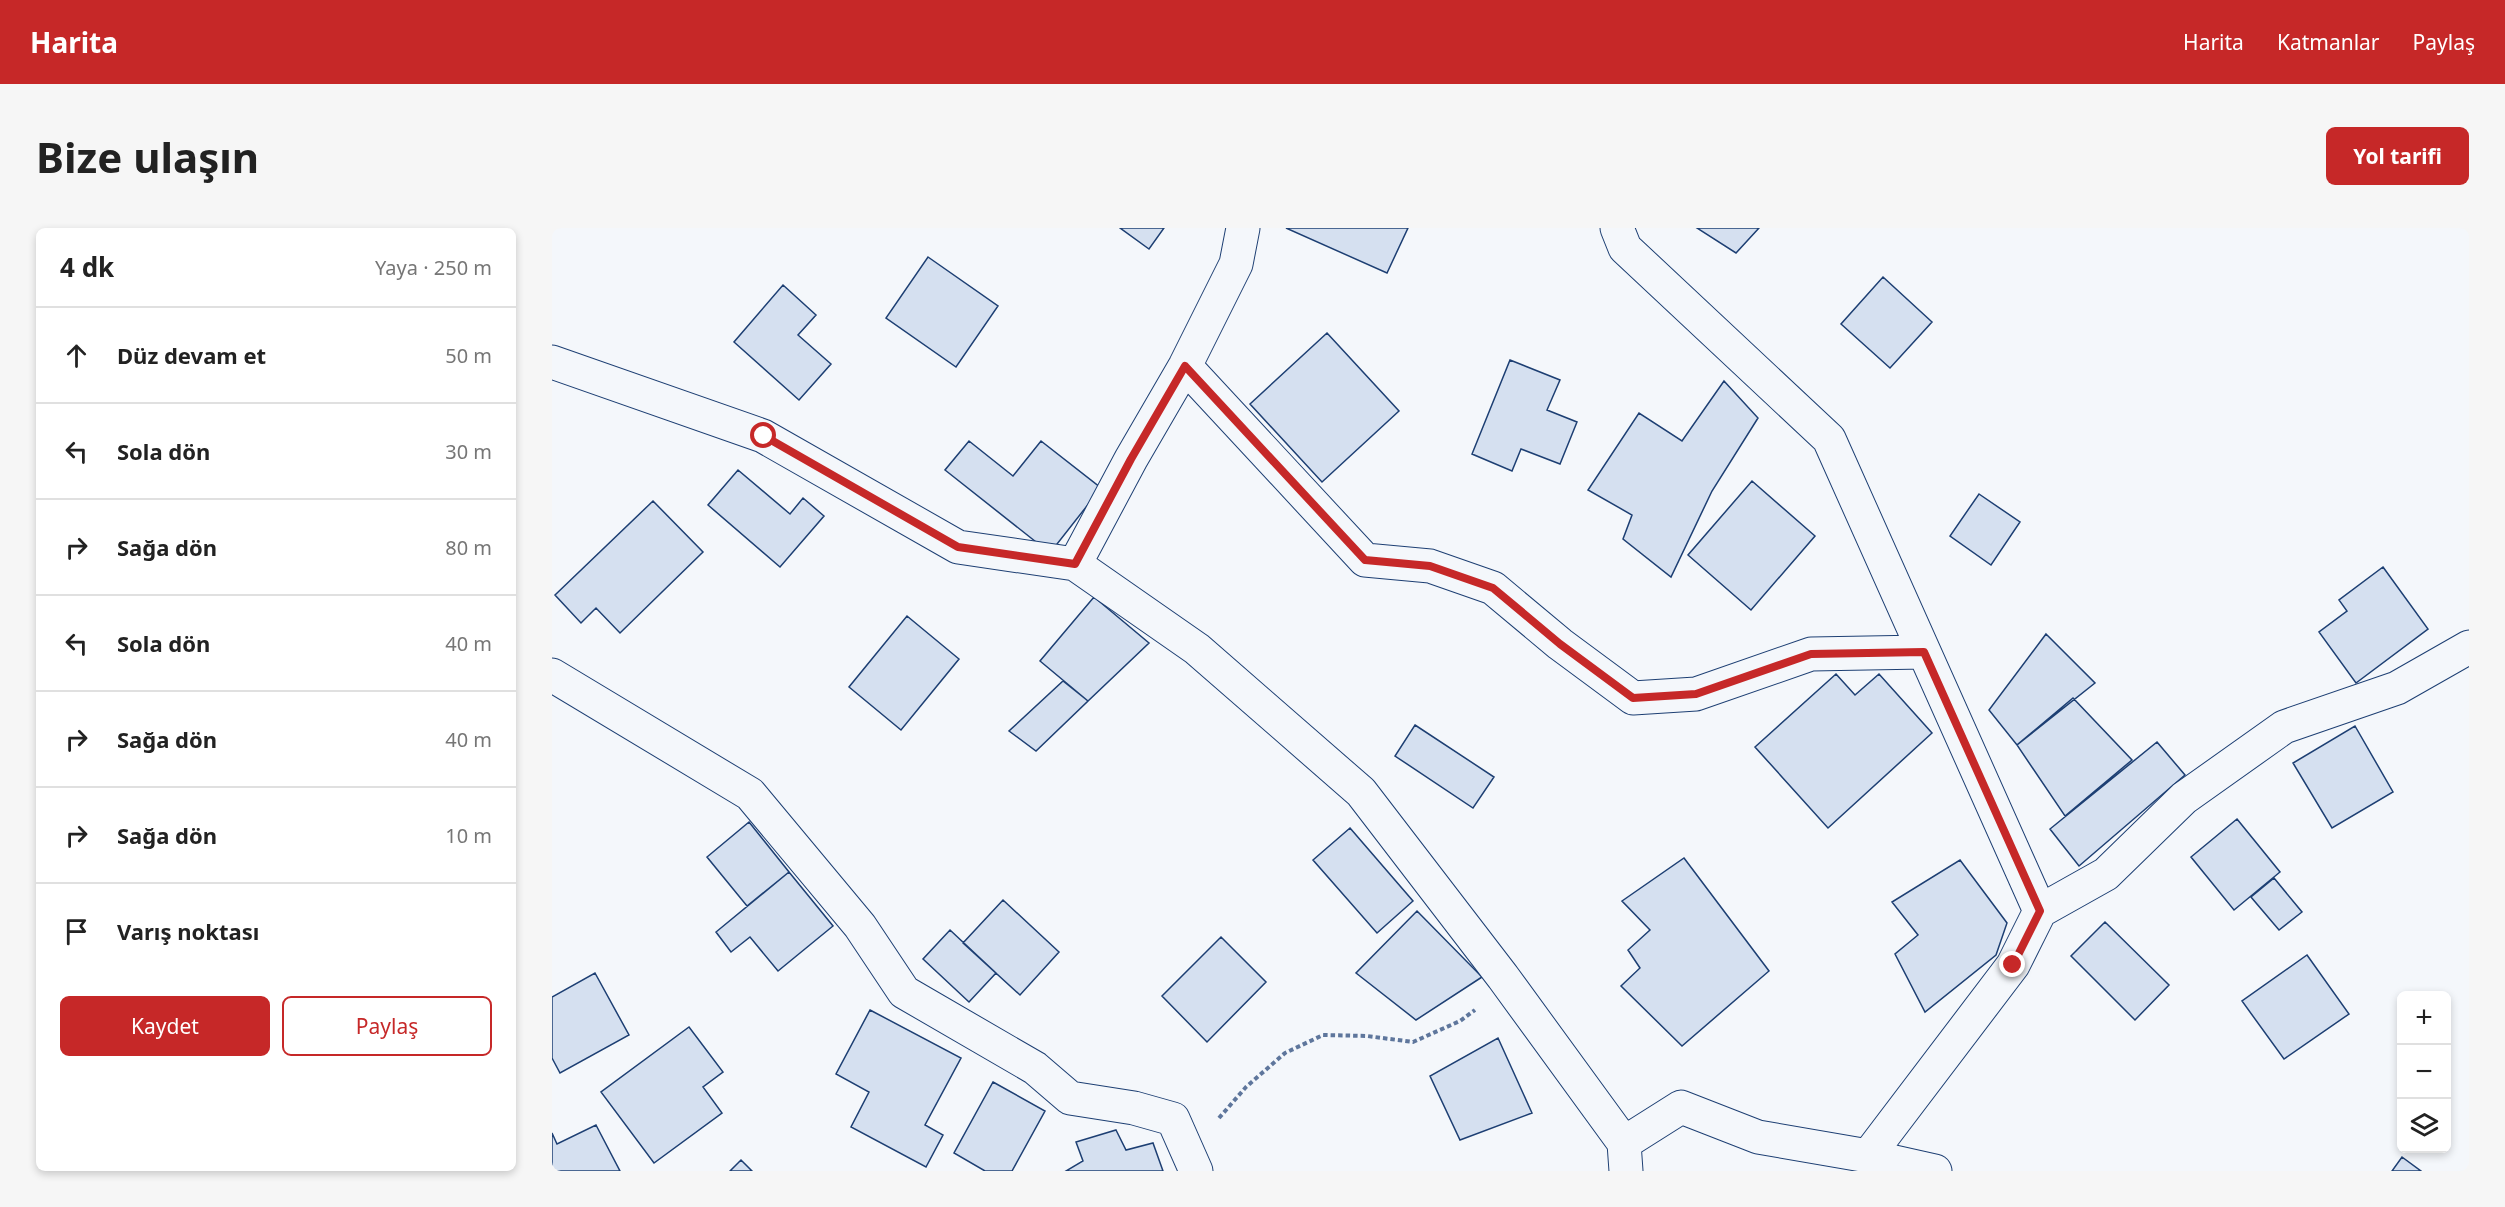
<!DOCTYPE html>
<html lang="tr">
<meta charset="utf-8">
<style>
body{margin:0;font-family:"Noto Sans",sans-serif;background:#f6f6f6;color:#222}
.controls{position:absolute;right:18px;bottom:18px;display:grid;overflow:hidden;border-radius:9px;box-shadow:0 3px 9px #0003}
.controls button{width:54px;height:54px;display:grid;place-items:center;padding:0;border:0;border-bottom:2px solid #e0e0e0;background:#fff;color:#222;font:30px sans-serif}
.stop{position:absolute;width:18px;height:18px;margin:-14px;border:4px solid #c62828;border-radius:50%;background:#fff}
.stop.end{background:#c62828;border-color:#fff;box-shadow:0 2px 6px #0008}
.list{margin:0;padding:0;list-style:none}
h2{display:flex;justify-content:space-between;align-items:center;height:78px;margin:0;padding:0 24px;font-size:26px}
h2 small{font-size:20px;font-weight:400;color:#767676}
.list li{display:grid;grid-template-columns:39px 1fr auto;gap:18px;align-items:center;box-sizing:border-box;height:96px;padding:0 24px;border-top:2px solid #e0e0e0}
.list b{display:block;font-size:22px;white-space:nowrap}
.list em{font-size:20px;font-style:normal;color:#767676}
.actions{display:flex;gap:12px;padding:18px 24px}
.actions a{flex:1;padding:14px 0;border:2px solid #c62828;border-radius:9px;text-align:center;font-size:21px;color:#c62828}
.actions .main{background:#c62828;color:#fff}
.icon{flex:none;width:33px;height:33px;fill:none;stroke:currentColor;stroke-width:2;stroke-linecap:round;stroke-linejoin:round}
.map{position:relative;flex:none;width:1917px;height:943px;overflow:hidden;border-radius:9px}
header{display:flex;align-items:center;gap:36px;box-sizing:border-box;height:84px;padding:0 30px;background:#c62828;color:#fff}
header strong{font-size:28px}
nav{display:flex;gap:33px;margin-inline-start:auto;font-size:21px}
.intro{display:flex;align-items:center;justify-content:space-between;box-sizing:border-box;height:144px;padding:0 36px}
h1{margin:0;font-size:42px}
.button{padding:15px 27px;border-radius:9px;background:#c62828;color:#fff;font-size:21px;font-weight:700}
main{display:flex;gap:36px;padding:0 36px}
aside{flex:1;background:#fff;border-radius:9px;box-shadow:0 3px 9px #0003}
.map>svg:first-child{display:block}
.building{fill:#d5e0f0;stroke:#1d3f73;stroke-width:1.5}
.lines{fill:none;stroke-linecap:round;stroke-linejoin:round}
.minor-casing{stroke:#1d3f73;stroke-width:35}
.path{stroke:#5e769c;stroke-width:4;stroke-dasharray:4.5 3;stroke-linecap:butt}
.minor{stroke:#f4f7fb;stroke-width:33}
.route{stroke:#c62828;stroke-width:8}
</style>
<header>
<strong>Harita</strong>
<nav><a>Harita</a><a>Katmanlar</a><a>Paylaş</a></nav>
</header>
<div class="intro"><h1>Bize ulaşın</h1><a class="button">Yol tarifi</a></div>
<main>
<aside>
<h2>4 dk<small>Yaya · 250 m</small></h2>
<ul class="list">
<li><svg class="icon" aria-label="ahead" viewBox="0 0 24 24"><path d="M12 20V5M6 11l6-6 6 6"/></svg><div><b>Düz devam et</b></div><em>50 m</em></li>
<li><svg class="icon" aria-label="left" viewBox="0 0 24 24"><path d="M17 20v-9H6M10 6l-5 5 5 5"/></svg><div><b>Sola dön</b></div><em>30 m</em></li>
<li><svg class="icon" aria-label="right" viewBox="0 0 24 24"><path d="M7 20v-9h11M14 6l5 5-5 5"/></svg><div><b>Sağa dön</b></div><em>80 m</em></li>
<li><svg class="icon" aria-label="left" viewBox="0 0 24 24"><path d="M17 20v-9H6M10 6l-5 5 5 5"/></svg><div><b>Sola dön</b></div><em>40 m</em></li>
<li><svg class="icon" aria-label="right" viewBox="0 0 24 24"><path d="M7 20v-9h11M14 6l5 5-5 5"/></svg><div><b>Sağa dön</b></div><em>40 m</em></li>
<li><svg class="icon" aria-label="right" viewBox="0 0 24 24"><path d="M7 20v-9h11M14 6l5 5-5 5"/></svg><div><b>Sağa dön</b></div><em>10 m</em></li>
<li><svg class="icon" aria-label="arrive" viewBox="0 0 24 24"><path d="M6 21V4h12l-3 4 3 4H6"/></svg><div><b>Varış noktası</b></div></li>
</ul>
<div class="actions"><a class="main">Kaydet</a><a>Paylaş</a></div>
</aside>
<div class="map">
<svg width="1917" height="943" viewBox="0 0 1917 943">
<rect width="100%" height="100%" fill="#f4f7fb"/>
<path class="building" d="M568,0H612L597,21Z
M734,0H856L835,45Z
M1145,0H1207L1184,25Z
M376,29L446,78L404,139L334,90Z
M1331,49L1380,94L1338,140L1289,96Z
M231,57L264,87L246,107L279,136L247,172L182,114Z
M775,105L847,183L770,254L698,176Z
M958,132L1008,152L995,182L1025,194L1008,236L969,221L960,243L920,226Z
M1172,153L1206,190L1160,263L1119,349L1071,311L1080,287L1036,262L1087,185L1130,213Z
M417,213L461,248L489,213L549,260L498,325L393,242Z
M186,242L238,286L251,270L272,288L228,339L156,277Z
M1200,253L1263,308L1199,382L1136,327Z
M1427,266L1468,294L1439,337L1398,308Z
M101,273L151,324L68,405L44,380L29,395L3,367Z
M1831,339L1876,401L1804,455L1767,404L1795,383L1787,372Z
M542,369L597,415L536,473L488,433Z
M355,388L407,431L349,502L297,459Z
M1494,406L1543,455L1465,517L1437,482Z
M1284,446L1303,467L1327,446L1380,505L1276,600L1203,519Z
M511,453L536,473L484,523L457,503Z
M1521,470L1580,532L1513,588L1465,517Z
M863,497L942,549L921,580L843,528Z
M1803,498L1841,564L1780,600L1741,535Z
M1605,514L1633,547L1527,638L1498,601Z
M1685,591L1728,644L1682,682L1639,629Z
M197,594L237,644L195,678L155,629Z
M798,600L861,673L825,705L761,632Z
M1132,630L1217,743L1130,818L1069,758L1088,740L1076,722L1098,702L1070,673Z
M1408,632L1455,695L1444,727L1373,784L1343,726L1366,707L1340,674Z
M237,644L281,698L226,743L198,709L179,724L164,704Z
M1722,650L1750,684L1727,702L1699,669Z
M451,672L507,724L468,767L411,715Z
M865,683L930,749L864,792L804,745Z
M1553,694L1617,757L1583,792L1519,728Z
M398,702L444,745L417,774L371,731Z
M669,709L714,754L655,814L610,768Z
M1755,727L1797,786L1732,831L1690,773Z
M43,745L77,807L8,845L0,830V769Z
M318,782L409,830L373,897L391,907L374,939L299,899L317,864L284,846Z
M137,799L171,844L151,859L170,885L102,935L49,864Z
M946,810L980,885L908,912L878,848Z
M441,854L493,883L460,943H433L402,925Z
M44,897L68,943H0V905L5,916Z
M564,902L574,922L601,915L611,943H514L531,933L524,914Z
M1850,929L1869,943H1840Z
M189,932L200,943H178Z"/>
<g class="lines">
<defs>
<path id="minor" d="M1065,0L1073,20L1277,211L1488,683L1461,737L1316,928L1206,909L1129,879L1072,915
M0,134L211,208L406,319L523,336L645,421L809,564L951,749L1072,915L1074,943
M633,138L813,332L878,338L941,360L1008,416L1081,470L1144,466L1259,426L1372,424
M523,336L579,231L633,138L684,36L691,0
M0,447L198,566L308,698L352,764L483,840L518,870L582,880L621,891L644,943
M1488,683L1554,646L1632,570L1732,499L1845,460L1917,419
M1316,928L1383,943"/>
</defs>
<use href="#minor" class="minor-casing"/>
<path class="path" d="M667,890L694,859L733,825L771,807L815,808L861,814L908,793L923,782"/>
<use href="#minor" class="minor"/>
</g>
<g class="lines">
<path class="route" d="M212,208L406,319L523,336L579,231L633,138L813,332L878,338L941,360L1008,416L1081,470L1144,466L1259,426L1372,424L1488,683L1461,737"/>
</g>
</svg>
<div class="controls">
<button>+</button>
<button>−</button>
<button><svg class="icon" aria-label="layers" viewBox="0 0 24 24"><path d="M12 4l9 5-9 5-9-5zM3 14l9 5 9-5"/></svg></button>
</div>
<div class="stop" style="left:212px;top:208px"></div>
<div class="stop end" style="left:1461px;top:737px"></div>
</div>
</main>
